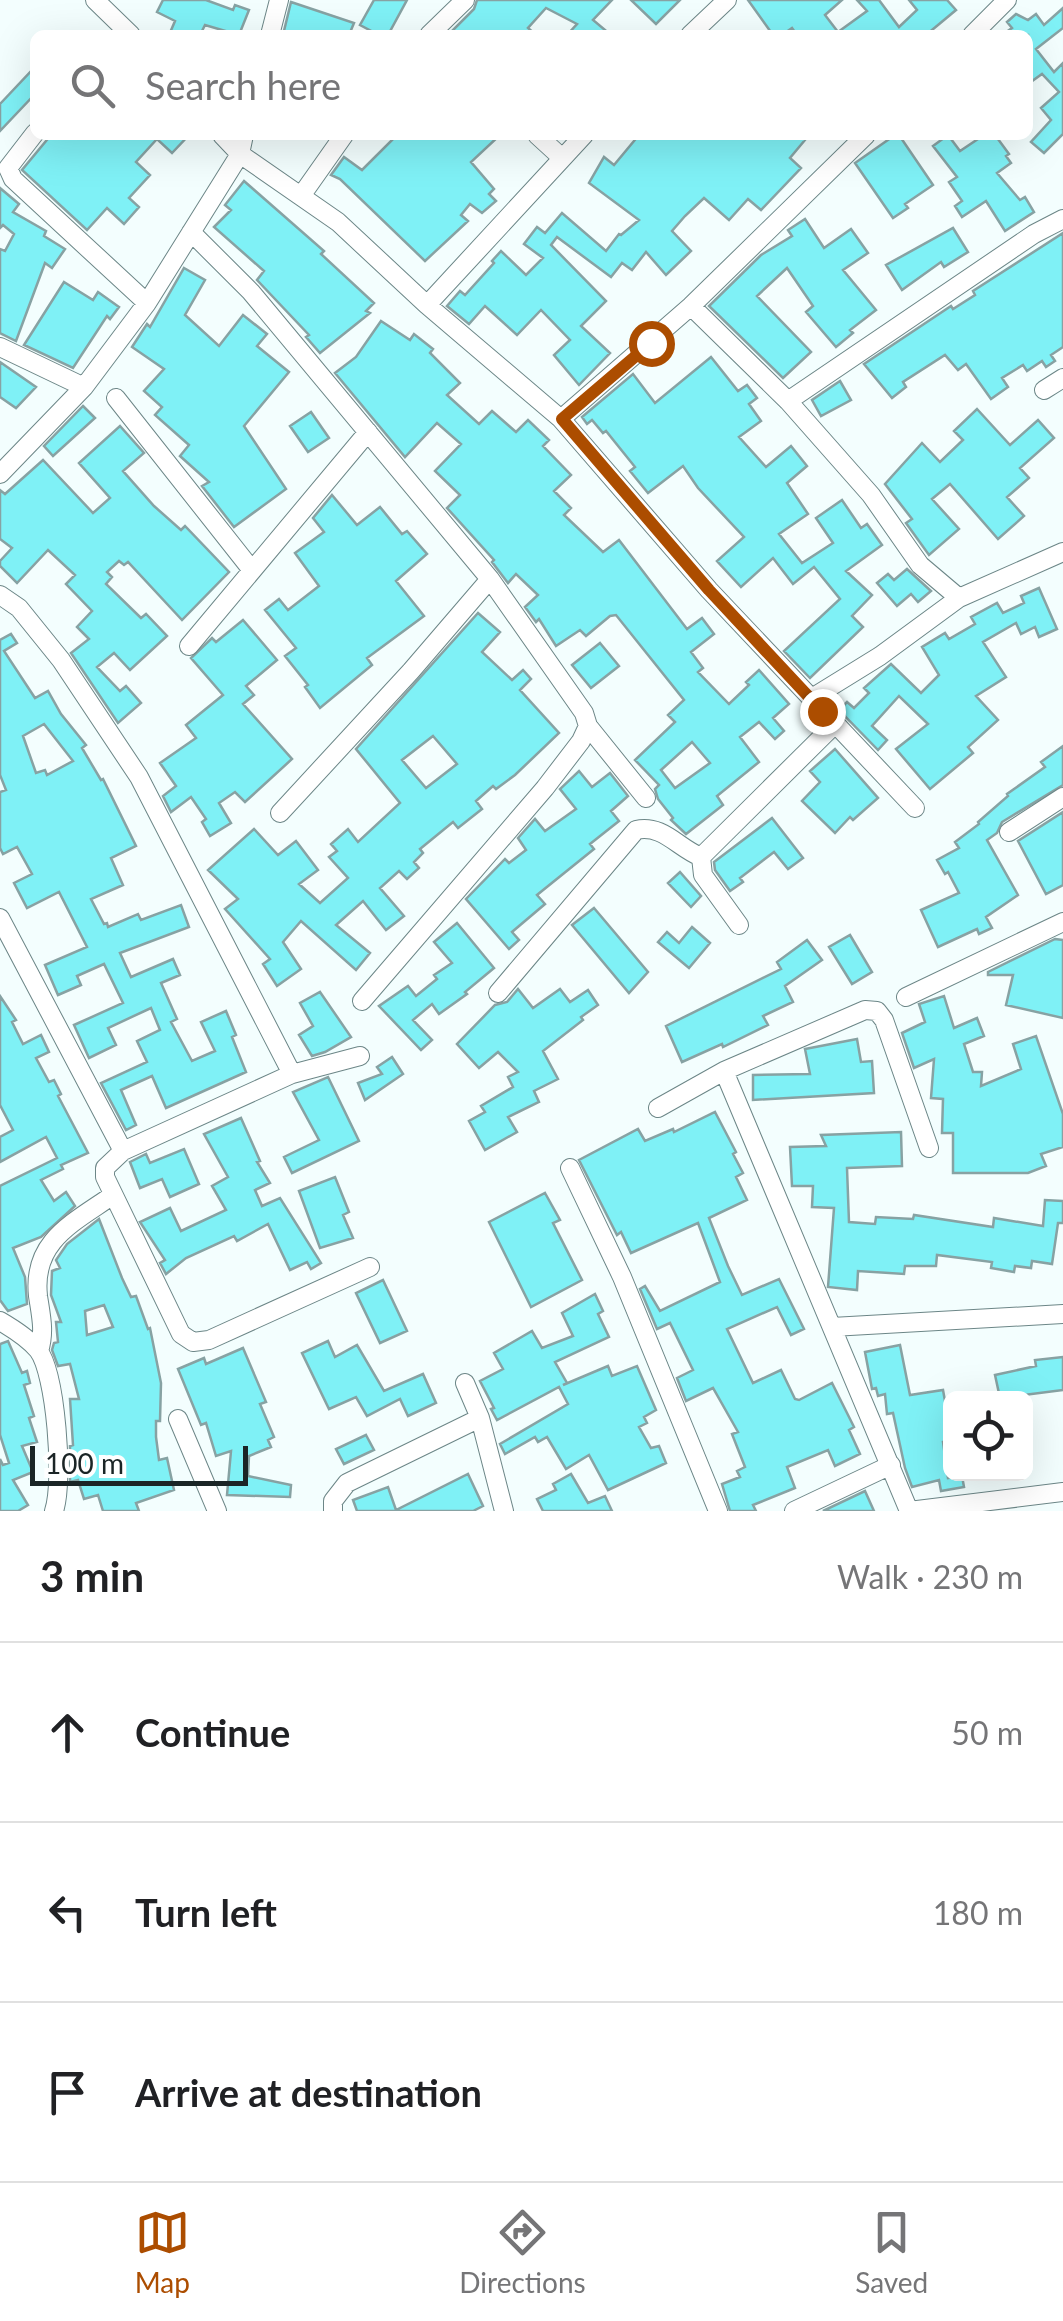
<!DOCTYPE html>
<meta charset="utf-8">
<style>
body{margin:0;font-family:Lato,sans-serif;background:#f2f2f2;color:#202124}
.controls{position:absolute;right:30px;bottom:30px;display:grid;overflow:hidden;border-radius:15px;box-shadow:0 10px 40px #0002}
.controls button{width:90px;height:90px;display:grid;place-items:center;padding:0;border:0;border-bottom:2px solid #e0e0e0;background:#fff;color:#202124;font:50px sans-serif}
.scale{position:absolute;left:30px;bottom:25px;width:218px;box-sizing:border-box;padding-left:10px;border:5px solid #1b2526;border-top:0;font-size:28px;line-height:35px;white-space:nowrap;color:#1b2526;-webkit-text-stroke:8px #fff;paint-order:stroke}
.stop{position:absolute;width:30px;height:30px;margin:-22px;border:8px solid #ac4d00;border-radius:50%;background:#fff}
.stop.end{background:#ac4d00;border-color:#fff;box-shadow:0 2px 10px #0008}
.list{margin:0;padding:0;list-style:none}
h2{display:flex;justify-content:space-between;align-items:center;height:130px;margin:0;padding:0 40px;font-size:42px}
h2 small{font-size:32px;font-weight:400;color:#757577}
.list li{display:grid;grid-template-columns:65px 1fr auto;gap:30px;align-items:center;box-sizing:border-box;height:180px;padding:0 40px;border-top:2px solid #e0e0e0}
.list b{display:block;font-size:38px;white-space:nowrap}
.list em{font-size:32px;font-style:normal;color:#757577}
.icon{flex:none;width:55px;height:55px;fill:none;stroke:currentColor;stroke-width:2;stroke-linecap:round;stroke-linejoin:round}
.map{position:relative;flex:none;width:1063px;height:1511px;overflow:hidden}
.search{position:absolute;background:#fff;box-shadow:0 10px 40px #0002;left:30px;right:30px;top:30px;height:110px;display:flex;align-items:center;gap:25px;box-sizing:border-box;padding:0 35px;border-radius:15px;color:#757577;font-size:38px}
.sheet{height:670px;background:#fff}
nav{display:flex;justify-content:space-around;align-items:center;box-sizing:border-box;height:140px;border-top:2px solid #e0e0e0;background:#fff;font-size:28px;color:#757577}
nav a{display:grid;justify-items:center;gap:5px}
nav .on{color:#ac4d00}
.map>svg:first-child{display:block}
.building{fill:#7ff1f6;stroke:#87a2a3;stroke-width:2.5;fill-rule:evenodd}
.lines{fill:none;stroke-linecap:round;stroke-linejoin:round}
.minor-casing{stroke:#6c8687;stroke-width:20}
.minor{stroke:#fff;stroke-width:18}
.route{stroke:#ac4d00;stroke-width:12}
</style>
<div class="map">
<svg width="1063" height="1511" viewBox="0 0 1063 1511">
<rect width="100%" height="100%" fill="#f3fefe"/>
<path class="building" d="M163,0H206L233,10L235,5L249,10L239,35L205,25L200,35H169L175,21L157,12Z
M374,0H407L388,35H379L360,25Z
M477,0H612L593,20L611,35H567L577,24L546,8L528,28L536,35H448L474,9Z
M631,0H680L656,24Z
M748,0H842L825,15L838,32L867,11L857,0H879L899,27L917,10L909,0H947L956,10L926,35H797L792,28L782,35H773Z
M291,2L354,23L349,35H283Z
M1063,8V28L1036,49L1054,72L1063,63V134L1044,153L1031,142L1051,120L1041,108L1059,92L1042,74L1028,84V35H1002L1012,28L1007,22L1016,14L1028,20L1036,14L1044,25Z
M35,67V94L0,131V104Z
M51,135H189L172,153L157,139L136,162L150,175L129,198L139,207L124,224L107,208L87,230L22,170Z
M397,135H500L471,162L494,189L489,194L496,201L482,213L470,204L461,215L468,221L425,261L340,179L331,175L344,157L362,170Z
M639,135H799L805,140L790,158L801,168L761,210L748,199L729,220L704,198L685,216L672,231L691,251L666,275L646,252L632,270L622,263L611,277L557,237L551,245L606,301L581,326L610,353L579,385L554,355L570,340L541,310L517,335L485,306L469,324L447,306L460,291L465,295L494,263L492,261L501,251L526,275L543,258L524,244L537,227L545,233L562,213L606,251L619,234L621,235L639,220L589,183L604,157L614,165Z
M895,135H899L933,185L905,204L908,208L893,218L855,163Z
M948,135L960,151L984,135H995L1009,154L1006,156L1011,163L997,173L1020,200L1025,197L1034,212L1005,231L986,201L962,217L955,206L962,201L949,182L957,177L933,146Z
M244,181L324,251L321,254L374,303L366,311L370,313L320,353L306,337L309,335L257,280L264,271L214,227L231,210L225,205Z
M0,188L19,204L13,212L46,231L44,236L65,249L52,268L45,263L16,341L0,333V249L5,251L14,234L3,225L0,228Z
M805,219L824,248L851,229L868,253L843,270L876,310L850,330L853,333L836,347L806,312L813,306L787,268L757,296L811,352L783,378L709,306L761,255L792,236L788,230Z
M953,228L968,252L944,267L941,262L902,290L886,265Z
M1063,233V347L1051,355L1055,361L1046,367L1042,361L1027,371L1023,365L1002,378L1008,387L991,399L966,364L958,370L945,355L903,382L906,387L892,398L864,364L951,306L953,309L975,295L973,291Z
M184,268L205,280L185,315L219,346L243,315L267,334L257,346L289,372L244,426L286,489L234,527L202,486L209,482L180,456L189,445L155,415L162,407L144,391L164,369L132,347L147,324L150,327Z
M64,282L93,300L98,292L119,307L110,319L107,316L73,368L24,345Z
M381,321L410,340L414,334L433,349L430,353L460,383L447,395L479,424L492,411L516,432L528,420L549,440L543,446L571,475L554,491L571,508L564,515L603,552L619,540L687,629L702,618L714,634L691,652L703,668L698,672L729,704L749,685L746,682L759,670L789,704L773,718L784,731L775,739L759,722L740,737L759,762L717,796L723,805L686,834L671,820L673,818L658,799L655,789L659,785L635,760L675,722L668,715L684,700L616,615L610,616L586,636L580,630L556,646L539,619L536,622L525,607L538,595L516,574L508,583L492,562L494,560L447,508L460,495L435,471L461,444L437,423L405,457L335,373L356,357ZM692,742L710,763L675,788L661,770Z
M711,357L738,391L747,385L757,398L749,404L761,421L739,437L766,467L791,446L807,466L787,483L808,514L779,534L802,563L833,543L816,518L842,500L861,528L867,524L882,545L846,571L872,595L852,616L863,627L810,678L784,651L840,599L814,567L793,584L773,558L741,587L717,561L744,537L698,488L683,466L648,493L630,471L635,467L606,431L603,433L592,420L587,424L582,417L633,374L655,403Z
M0,362L36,387L16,408L0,397Z
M840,381L851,400L821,416L812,400Z
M83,406L95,418L53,456L44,446Z
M977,409L1010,445L1038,420L1054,438L1020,468L1029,478L1007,497L1024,516L998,539L950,484L932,499L959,529L929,555L906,523L912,519L885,484L922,443L940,462L963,440L954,431Z
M311,412L329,438L308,452L290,426Z
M120,426L144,453L123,471L154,506L181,530L185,526L229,572L182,620L128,562L124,565L119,561L107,572L112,577L106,584L141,618L146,614L167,636L130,670L114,653L97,667L120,691L126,686L141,703L118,723L71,653L89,639L77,627L92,611L66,584L75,575L48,550L17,583L0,566V561L12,548L0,539V490L5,494L43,460L93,513L110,498L79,463Z
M332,495L357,525L380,507L402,534L407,531L427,554L396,581L424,616L367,658L372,665L320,708L305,687L308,685L285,656L296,648L265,610L279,599L288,610L319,586L295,553L324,532L313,518Z
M907,569L931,591L918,602L911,594L897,606L877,583L888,574L894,580Z
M1039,588L1057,629L1039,637L1035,627L1021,634L1016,623L983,642L1006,677L976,696L998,720L968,747L973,753L930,789L896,749L928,724L899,696L872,726L887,740L878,750L839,710L847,702L854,708L869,693L864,688L891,664L921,693L939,675L922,647L945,633L949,639L975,624L971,617L997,603L1003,613L1024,603L1021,596Z
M478,613L500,632L482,652L512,680L523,670L531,679L520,690L559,733L515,775L496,789L493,786L476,801L482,809L458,828L453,822L420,849L423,853L414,862L419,868L407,879L399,871L380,888L404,916L386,930L363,901L336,925L370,953L356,970L301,921L283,942L301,969L277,986L263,964L270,959L225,909L238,899L208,870L254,829L278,855L296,841L318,870L299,884L320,903L348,878L329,857L337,851L331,844L348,829L358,842L400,803L356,749ZM433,736L457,764L426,788L402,760Z
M243,620L277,660L246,686L254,695L243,704L292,759L245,802L235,792L219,803L231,823L210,836L202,822L206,819L191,797L171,812L163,796L176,786L160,763L196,738L186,725L223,695L191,658L212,638L216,642Z
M11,634L17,643L4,651L35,698L48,691L61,714L86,745L82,748L101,780L103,779L136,846L111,858L123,885L91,899L104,924L107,923L108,927L138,914L141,920L181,905L189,927L120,953L131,977L173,959L180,975L161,983L177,1019L171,1022L192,1061L215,1051L201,1022L226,1011L236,1035L232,1037L246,1072L166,1108L152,1076L121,1090L136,1125L126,1130L101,1083L147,1062L137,1041L160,1030L151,1008L108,1028L116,1045L89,1058L74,1025L123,1003L104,964L77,976L81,985L58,995L45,965L87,947L59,892L27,908L14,883L32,874L17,847L3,854L0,848V792L6,790L0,775V640ZM44,724L73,761L47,775L45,770L36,773L23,736Z
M600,643L619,666L591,688L572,665Z
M1063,746V785L1002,822L997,833L987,840L1018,895L986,917L992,928L979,934L977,929L938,947L921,910L959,893L948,872L945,874L937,860L959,848L955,842L979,824L978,822L1008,796L1007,794L1045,767L1041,762Z
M835,749L878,798L853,820L850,817L835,833L802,801L820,782L810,771Z
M579,771L592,787L610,773L628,796L611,811L619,821L590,844L594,849L537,895L545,904L512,932L519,940L509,949L466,899L505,859L509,863L526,850L518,838L535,819L545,831L576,809L560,789Z
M1063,812V885L1046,894L1018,841Z
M772,818L803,858L788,869L774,852L740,878L743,882L730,891L715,870L714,862Z
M680,872L701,896L691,907L668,883Z
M594,908L648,972L629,993L572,925Z
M457,923L494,968L465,992L467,994L439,1014L432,1004L413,1020L432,1040L421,1050L379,1006L408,986L416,996L437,979L434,975L452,963L434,942Z
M692,927L710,943L689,968L658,942L667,932L679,943Z
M850,935L872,972L852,984L829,947Z
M1055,939L1063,940V1018L1006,1005L1013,975H988V972Z
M807,940L822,960L785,986L793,1002L763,1016L768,1025L723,1047L722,1044L682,1062L666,1026L781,969L777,962Z
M518,989L533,1008L560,989L570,1002L588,990L598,1005L581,1017L583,1020L543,1051L558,1079L534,1091L539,1102L508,1117L517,1132L485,1150L469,1121L485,1112L481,1106L513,1087L508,1077L518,1072L498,1052L479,1068L457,1044L495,1005L507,1002Z
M320,992L351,1037L325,1052L312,1056L299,1035L313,1026L300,1003Z
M0,996L16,1020L12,1022L23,1044L41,1035L49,1052L36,1058L49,1082L54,1080L61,1094L58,1096L88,1153L61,1165L63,1169L41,1180L54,1201L66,1192L75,1206L41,1237L13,1248L25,1277L27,1304L8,1311L0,1300V1186L57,1158L46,1137L0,1162V1137L13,1130L0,1105Z
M944,996L954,1028L977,1018L984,1036L964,1044L973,1072H982L981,1086L1021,1069L1013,1044L1036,1036L1063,1114V1147L1041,1154L1046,1166L1028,1173H953V1133H942L943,1099L931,1098L934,1059L914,1068L902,1033L925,1022L919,1004Z
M857,1039L861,1062L872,1061L874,1093L753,1100V1075L810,1074L805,1049Z
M392,1057L403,1074L365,1100L358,1083L382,1074L377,1067Z
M328,1077L359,1141L292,1173L284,1157L319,1140L293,1092Z
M715,1112L736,1152L733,1154L743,1173L736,1177L747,1200L709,1218L728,1266L742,1295L779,1279L804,1329L791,1335L777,1307L727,1329L753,1383L781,1370L795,1399L799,1400L832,1383L854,1427L849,1430L860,1454L835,1466L828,1450L787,1467L795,1488L753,1505L756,1511H730L722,1484L740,1477L737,1471L745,1467L732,1434L738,1432L713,1388L686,1401L677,1378L693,1370L670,1323L657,1329L640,1289L645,1286L660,1311L720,1282L698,1223L631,1253L621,1232L617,1235L579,1160L638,1129L645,1141L673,1129L674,1132Z
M241,1118L260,1161L257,1162L270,1183L255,1190L262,1206L280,1198L321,1263L311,1269L307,1262L290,1270L268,1224L237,1241L234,1236L186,1258L166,1274L160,1263L165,1260L140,1222L170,1208L181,1231L226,1210L212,1186L228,1177L204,1134Z
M901,1132L902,1166L847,1168L849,1222L875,1224L876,1217L913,1219L914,1215L993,1227L994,1218L1043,1226L1045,1200L1063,1201V1223H1058L1052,1264L1032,1261L1031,1268L1015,1266L1014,1272L991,1268L992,1262L937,1255L936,1266H905L904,1274L858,1271L857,1290L828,1287L834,1208L812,1207L813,1186H792L790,1147L826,1146L821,1135Z
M184,1149L199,1184L170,1197L162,1179L140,1188L130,1162L146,1154L150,1163Z
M335,1177L349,1212L343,1215L353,1238L320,1248L299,1191Z
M545,1193L560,1220L553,1223L582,1280L531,1307L489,1222Z
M99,1219L122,1278L131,1297L136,1296L148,1329L150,1328L161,1383L160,1421H156V1437L159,1460L167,1458L174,1490L136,1503L139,1511H103L98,1495L84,1499L78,1480L70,1482V1446L73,1445L70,1399H79L70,1364L58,1366L52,1350L54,1343L58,1342L56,1322H61L51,1295L52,1271L60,1268L56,1260L67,1244ZM104,1305L113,1327L87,1335L85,1311Z
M383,1280L407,1331L380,1343L356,1293Z
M595,1294L603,1311L598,1314L609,1337L555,1362L567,1383L563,1385L608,1366L612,1376L637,1366L656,1410L644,1417L647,1423L639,1427L651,1448L659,1446L666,1463L608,1490L589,1455L566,1469L547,1437L538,1442L535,1437L505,1454L500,1444L568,1404L559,1387L497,1420L491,1409L494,1408L480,1381L503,1369L494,1353L532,1331L542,1348L573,1336L562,1313Z
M8,1341L22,1373L27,1371L30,1383L24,1385L34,1416L29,1418L37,1442L22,1446L33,1472L13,1480L28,1505L18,1511H0V1459L3,1465L9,1463L0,1435V1344Z
M328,1341L335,1357L357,1345L384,1391L423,1374L436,1403L408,1416L400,1399L367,1416L356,1397L329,1409L302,1353Z
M900,1345L910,1395L943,1390L947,1412L950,1411V1440L943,1442L948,1478L962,1476L964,1487L941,1491L939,1480L912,1487L905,1468L893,1413L887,1414L885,1394L878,1396L876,1388L872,1389L865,1352Z
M243,1348L266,1402L260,1404L274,1437L268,1440L271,1447L249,1456L248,1476L291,1485L290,1497L227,1495L231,1451L216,1456L206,1423L201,1425L178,1369L204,1358L206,1364Z
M1063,1357V1390L1000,1398L995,1375L1036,1366L1035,1360Z
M366,1435L374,1450L344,1464L336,1449Z
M468,1474L483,1506L473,1511H357L353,1500L388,1487L396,1510Z
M571,1474L588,1503L605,1496L612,1511H543L537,1499L556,1490L553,1484Z
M865,1491L874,1511H823Z"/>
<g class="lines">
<defs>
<path id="minor" d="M95,0L131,35
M270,35L279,0
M429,35L465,0
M690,35L727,0
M972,35L1007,0
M35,133L8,168L13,179L147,303
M222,135L240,154L338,222L427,305L561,419L709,590L915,808
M537,135L561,157
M301,196L344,135
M191,232L251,292L490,579L584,713L588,726L646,798
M427,305L584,135
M691,306L788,401L871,495L920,565L959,598
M0,347L84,387
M1044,390L1063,378
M116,398L251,569
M788,401L1034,234L1063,219
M561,419L691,306L866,135
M0,474L84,387L147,303L240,154L244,135
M0,595L19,608L61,660L139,777L292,1074
M189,646L368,432
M812,698L880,656L959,598L1063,552
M280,813L411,671L490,579
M1009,832L1063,797
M701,857L834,725
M701,857L703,875L739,925
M0,918L123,1151L105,1168V1177L181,1334L193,1342L209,1340L370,1267
M498,993L636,830C663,824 678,848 701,857
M906,997L1063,922
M362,1001L545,788L581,741L588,726
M724,1071L909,1511
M658,1108L724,1071L865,1010L877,1011L884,1020L929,1148
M123,1151L292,1074L360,1056
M570,1168L622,1277L718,1511
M0,1321C12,1328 29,1339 38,1350C56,1373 64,1482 54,1511
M832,1327L1063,1314
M39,1351C45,1332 41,1316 38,1296C32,1241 73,1223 113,1195
M465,1383L480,1418L504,1511
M178,1419L217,1511
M333,1511V1501L347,1483L480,1418
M794,1511L891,1465
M909,1511L1063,1492"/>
</defs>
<use href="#minor" class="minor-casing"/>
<use href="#minor" class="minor"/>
</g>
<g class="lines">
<path class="route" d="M651,343L562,419L709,590L822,711"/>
</g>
</svg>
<div class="controls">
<button><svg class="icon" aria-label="locate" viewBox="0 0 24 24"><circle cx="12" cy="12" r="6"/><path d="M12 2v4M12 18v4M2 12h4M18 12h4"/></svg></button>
</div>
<div class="scale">100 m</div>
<div class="stop" style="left:651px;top:343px"></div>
<div class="stop end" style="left:822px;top:711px"></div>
<div class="search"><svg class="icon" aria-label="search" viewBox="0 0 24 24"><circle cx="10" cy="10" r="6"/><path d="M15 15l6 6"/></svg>Search here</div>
</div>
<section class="sheet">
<h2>3 min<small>Walk · 230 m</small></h2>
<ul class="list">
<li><svg class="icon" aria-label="ahead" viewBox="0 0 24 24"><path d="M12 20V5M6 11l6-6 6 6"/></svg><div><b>Continue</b></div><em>50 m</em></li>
<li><svg class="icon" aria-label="left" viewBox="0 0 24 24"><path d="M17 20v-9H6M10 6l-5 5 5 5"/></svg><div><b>Turn left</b></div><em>180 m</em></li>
<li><svg class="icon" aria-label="arrive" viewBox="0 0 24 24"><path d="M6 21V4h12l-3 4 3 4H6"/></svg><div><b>Arrive at destination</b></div></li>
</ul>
</section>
<nav>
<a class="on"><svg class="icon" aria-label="map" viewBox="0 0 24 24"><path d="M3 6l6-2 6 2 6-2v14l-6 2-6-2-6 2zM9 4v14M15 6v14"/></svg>Map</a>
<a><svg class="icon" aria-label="directions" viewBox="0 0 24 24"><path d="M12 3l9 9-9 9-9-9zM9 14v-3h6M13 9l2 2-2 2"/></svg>Directions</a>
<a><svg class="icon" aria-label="saved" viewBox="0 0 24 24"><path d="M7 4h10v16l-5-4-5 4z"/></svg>Saved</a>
</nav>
